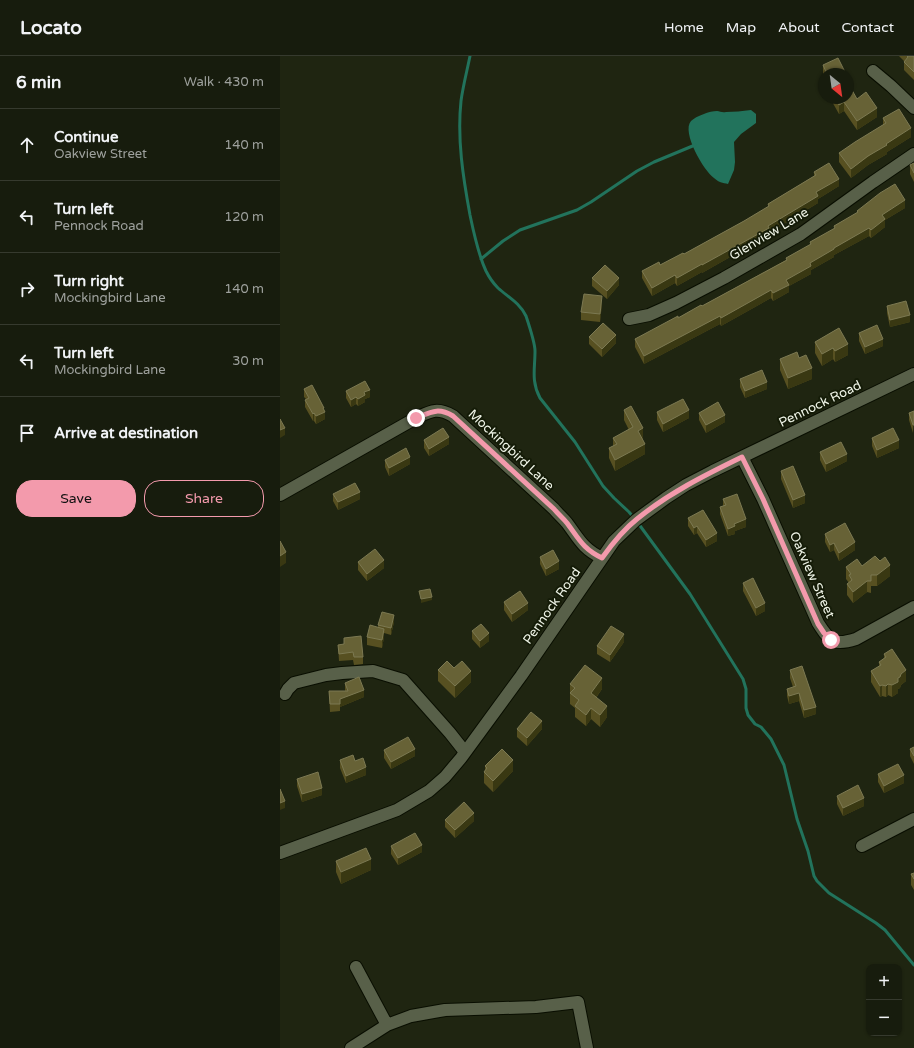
<!DOCTYPE html>
<meta charset="utf-8">
<style>
body{margin:0;font-family:"Varela Round",sans-serif;background:#24291b;color:#f1f3f6}
.controls{position:absolute;right:12px;bottom:12px;display:grid;overflow:hidden;border-radius:8px;box-shadow:0 1px 3px #0004}
.controls button{width:36px;height:36px;display:grid;place-items:center;padding:0;border:0;border-bottom:1px solid #363a2e;background:#171c0d;color:#f1f3f6;font:20px sans-serif}
.compass{position:absolute;left:538px;top:12px;width:36px;height:36px;border-radius:50%;background:#171c0d;box-shadow:0 1px 3px #0004;rotate:151deg}
.stop{position:absolute;width:12px;height:12px;margin:-9px;border:3px solid #f39aac;border-radius:50%;background:#fff}
.stop.end{background:#f39aac;border-color:#fff;box-shadow:0 1px 4px #0008}
.list{margin:0;padding:0;list-style:none}
h2{display:flex;justify-content:space-between;align-items:center;height:52px;margin:0;padding:0 16px;font-size:17px}
h2 small{font-size:13px;font-weight:400;color:#9ea19d}
.list li{display:grid;grid-template-columns:26px 1fr auto;gap:12px;align-items:center;box-sizing:border-box;height:72px;padding:0 16px;border-top:1px solid #363a2e}
.list b{display:block;font-size:15px;white-space:nowrap}
.list p{margin:0;font-size:13px;white-space:nowrap;color:#9ea19d}
.list em{font-size:13px;font-style:normal;color:#9ea19d}
.actions{display:flex;gap:8px;padding:12px 16px}
.actions a{flex:1;padding:9px 0;border:1px solid #f39aac;border-radius:16px;text-align:center;font-size:14px;color:#f39aac}
.actions .main{background:#f39aac;color:#111}
.icon{flex:none;width:22px;height:22px;fill:none;stroke:currentColor;stroke-width:2;stroke-linecap:round;stroke-linejoin:round}
.map{position:relative;flex:none;width:634px;height:992px;overflow:hidden}
header{display:flex;align-items:center;gap:24px;box-sizing:border-box;height:56px;padding:0 20px;background:#171c0d;border-bottom:1px solid #363a2e}
header strong{font-size:19px}
nav{display:flex;gap:22px;margin-inline-start:auto;font-size:14px}
main{display:flex}
aside{flex:1;background:#171c0d}
.map>svg:first-child{display:block}
.water{fill:#22735c}
.lines{fill:none;stroke-linecap:round;stroke-linejoin:round}
.stream{stroke:#22735c;stroke-width:3}
.minor-casing{stroke:#090e00;stroke-width:14}
.minor{stroke:#586049;stroke-width:12}
.wall{fill:#575021}
.shaded-wall{fill:#393812}
.building{fill:#676236;stroke:#7c7952}
.route{stroke:#f39aac;stroke-width:5}
.labels{text-anchor:middle;dominant-baseline:central;stroke-width:4;stroke-linejoin:round;paint-order:stroke}
.street-label{font-size:13px;fill:#f0f5e8;stroke:#151c08}
</style>
<header>
<strong>Locato</strong>
<nav><a>Home</a><a>Map</a><a>About</a><a>Contact</a></nav>
</header>
<main>
<aside>
<h2>6 min<small>Walk · 430 m</small></h2>
<ul class="list">
<li><svg class="icon" aria-label="ahead" viewBox="0 0 24 24"><path d="M12 20V5M6 11l6-6 6 6"/></svg><div><b>Continue</b><p>Oakview Street</p></div><em>140 m</em></li>
<li><svg class="icon" aria-label="left" viewBox="0 0 24 24"><path d="M17 20v-9H6M10 6l-5 5 5 5"/></svg><div><b>Turn left</b><p>Pennock Road</p></div><em>120 m</em></li>
<li><svg class="icon" aria-label="right" viewBox="0 0 24 24"><path d="M7 20v-9h11M14 6l5 5-5 5"/></svg><div><b>Turn right</b><p>Mockingbird Lane</p></div><em>140 m</em></li>
<li><svg class="icon" aria-label="left" viewBox="0 0 24 24"><path d="M17 20v-9H6M10 6l-5 5 5 5"/></svg><div><b>Turn left</b><p>Mockingbird Lane</p></div><em>30 m</em></li>
<li><svg class="icon" aria-label="arrive" viewBox="0 0 24 24"><path d="M6 21V4h12l-3 4 3 4H6"/></svg><div><b>Arrive at destination</b></div></li>
</ul>
<div class="actions"><a class="main">Save</a><a>Share</a></div>
</aside>
<div class="map">
<svg width="634" height="992" viewBox="0 0 634 992">
<rect width="100%" height="100%" fill="#1f2511"/>
<path class="water" d="M471,54L476,58V67L461,78L454,86L455,106L454,114L448,128C443,127 438,126 434,122C424,115 401,76 411,65C416,60 430,55 437,55C440,55 442,57 446,56C454,56 462,55 471,54Z"/>
<g class="lines">
<path class="stream" d="M190,0C187,15 183,30 181,45C177,83 183,121 190,159C194,178 198,198 206,215C209,221 213,227 218,232C228,241 240,247 246,260C248,266 255,288 255,295C255,313 251,325 260,342L295,386L323,430L334,442L349,456L354,462
M201,203L223,185L240,174L297,154L311,146L357,115L374,106L415,89
M358,467L410,538L463,623L466,633V652L468,659L475,668L481,671L491,683L504,709L517,763L528,795L534,820L537,825L549,837L596,867L605,874L634,909"/>
<defs>
<path id="minor" d="M593,15L611,30L634,52
M349,263L369,259L396,247L444,222L521,178L593,126L634,98
M462,401L483,443L538,567C550,586 554,590 576,583L634,551
M0,439L136,362C151,355 157,351 173,360L274,453C278,458 283,462 287,467C299,483 303,493 322,502
M5,638L8,633L14,627L46,619L62,617L93,615L123,624L170,677L185,696
M582,790L634,763
M0,797L117,754L149,735L165,721L181,702L241,620L334,485L356,464L386,442L406,429L433,415L634,318
M76,911L107,969
M71,992L107,969L131,960L165,954L256,951L298,946L307,992"/>
</defs>
<use href="#minor" class="minor-casing"/>
<use href="#minor" class="minor"/>
</g>
<path class="wall" d="M619,0H634V24L624,14V5Z
M543,9L566,18H544V21L543,18Z
M550,42H568L577,43L597,61L577,74L564,55L559,58Z
M603,62L631,81L607,96V98L588,109L571,122L559,106V97L603,69Z
M634,107V126L630,118V109Z
M534,116L559,130L538,143V147L489,177V179L422,217V216L397,230L395,227L372,240L362,222V215L380,209L404,198L464,165L488,151V148L534,120Z
M625,152L605,164V171L591,182L589,180L554,199V201L531,214V218L509,230V236L493,245L491,242L441,270L440,268L364,308L355,291V283L422,250L506,204V202L530,189V186L554,173V170L577,157V155Z
M312,222L339,229L327,243L312,230Z
M322,248L320,266L301,264V256Z
M607,250L630,266L610,271L607,257Z
M559,272L568,299L555,306L553,303L542,310L535,297V286Z
M579,277L603,290L585,298L579,285Z
M309,281L336,287L322,301L309,288Z
M519,302L532,323L508,333L500,314V303Z
M460,323L487,333L465,342L460,331Z
M24,333L44,355L45,363L36,368L34,365H33L25,351V344L26,343L24,341Z
M66,335L90,341L85,343V346L78,350L76,348L71,351L66,342Z
M344,354L363,382L362,383L365,398L335,415L329,402V392L333,390V382L349,374L344,364Z
M634,355L633,377L629,364V357Z
M377,356L409,362L383,376L377,364Z
M419,357L445,366L426,377L419,364Z
M592,382L619,392L597,402L592,390Z
M144,384L169,388L149,400L144,392Z
M540,396L567,405L546,416L540,404Z
M105,404L130,408L109,420L105,411Z
M501,415L525,447L513,452L501,423Z
M53,438L80,443L58,454L53,445Z
M443,443L466,471L455,475V478L448,480L440,458V451L443,450Z
M408,462L437,485L426,491L417,477L414,479L408,470Z
M545,478L575,494L559,505L554,494L550,496L545,486Z
M260,501L279,513L266,520L260,508Z
M78,506L104,512L87,525L78,514Z
M582,510L610,520L597,530H591V537L587,536L573,547L567,539V528L569,527L566,523V511Z
M463,527L485,555L476,560L463,535Z
M224,546L248,554L232,566L224,554Z
M114,566L111,579L104,577V581L102,592L87,589V581L98,572V569Z
M192,575L209,585L200,592L192,583Z
M64,582L83,601V608L74,609L73,604L59,605L58,589L64,588Z
M344,586L330,606L317,598V590Z
M604,598L626,625L621,629L620,632L618,633V637L612,641L608,639L606,641L602,640L600,641L591,626V615L599,611V606L604,603Z
M174,612L191,626L175,642L158,625V614Z
M510,614L536,658L524,662L519,645L509,648L507,640V633L513,631L510,622Z
M65,627L84,641L60,651V655L50,656L49,635H65Z
M290,628L322,633L316,642L327,661L320,671L311,663L306,670L295,661V652L290,648Z
M237,673H262L247,690L237,681Z
M634,691V708L630,700V693Z
M104,694L135,700L111,713L104,702Z
M60,704L75,705L86,719L66,727L60,712Z
M205,710L233,715L213,736L204,727V716L205,714Z
M598,718L624,727L604,737L598,726Z
M17,723L42,739L22,746L17,730Z
M557,740L584,750L563,760L557,748Z
M165,764L194,765L175,782L165,771Z
M111,790L142,796L118,809L111,798Z
M56,805L91,814L61,828L56,816Z
M634,817V834L631,829V818Z"/>
<path class="shaded-wall" d="M564,46V55L559,58V49Z
M597,52V61L577,74V65Z
M631,72V81L607,96V98L588,109L571,122V113L606,88Z
M559,123V130L538,143V147L489,177V179L422,217V209L488,170L536,136Z
M625,144V152L605,164V171L591,182V174L602,159Z
M589,172V180L554,199V201L531,214V218L509,230V236L493,245V237L506,224L530,207L554,192Z
M422,208V216L397,230V222Z
M395,219V227L372,240V232Z
M339,222V229L327,243V235Z
M491,234V242L441,270V262Z
M322,240V248L320,266V258Z
M630,259V266L610,271V264Z
M440,260V268L364,308V300Z
M336,279V287L322,301V293Z
M603,283V290L585,298V291Z
M568,288V299L555,306V295Z
M553,292V303L542,310V298Z
M532,312V323L508,333V322Z
M487,326V333L465,342V335Z
M90,334V341L85,343V346L78,350V343L84,336Z
M76,341V348L71,351V344Z
M43,352H44L45,363L36,368V360Z
M409,354V362L383,376V368Z
M34,357V365H33V358Z
M445,359V366L426,377V369Z
M5,372V379L0,382V374Z
M363,372V382L358,385V375Z
M169,381V388L149,400V393Z
M619,384V392L597,402V394Z
M365,388V398L335,415V404Z
M567,398V405L546,416V408Z
M130,401V408L109,420V412Z
M80,436V443L58,454V446Z
M525,439V447L513,452V444Z
M466,463V471L455,475V478L448,480V473L454,468Z
M417,470V477L414,479V472Z
M437,477V485L426,491V484Z
M575,486V494L559,505V497Z
M554,487V494L550,496V489Z
M6,496V507L0,511V500Z
M104,504V512L87,525V518Z
M279,505V513L266,520V513Z
M610,509V520L597,530V519Z
M587,525V536L573,547V536Z
M152,541V544L141,547V543Z
M248,547V554L232,566V558Z
M485,547V555L476,560V552Z
M114,559V566L111,579V572Z
M104,573V581L102,592V584Z
M209,577V585L200,592V585Z
M344,578V586L330,606V599Z
M626,614V625L621,629L620,632L618,633V637L612,641V629L618,622L621,618Z
M191,615V626L175,642V630Z
M322,622V633L311,648V637Z
M608,628V639L606,641V630Z
M602,629V640L600,641V630Z
M84,634V641L60,651V643Z
M519,637V645L509,648V640Z
M327,650V661L320,671V659Z
M536,651V658L524,662V654Z
M311,652V663L306,670V659Z
M262,665V673L247,690V682Z
M135,693V700L111,713V706Z
M233,704V715L213,736V725Z
M86,711V719L66,727V720Z
M624,719V727L604,737V730Z
M42,732V739L22,746V738Z
M584,742V750L563,760V752Z
M5,745V752L0,754V747Z
M194,757V765L175,782V774Z
M142,789V796L118,809V802Z
M91,803V814L61,828V816Z"/>
<path class="building" d="M627,0H634V16L624,6L628,1Z
M558,2L566,18H547L543,9Z
M568,27L577,43L586,36L597,52L577,65L564,46L559,49L555,42H568Z
M619,53L631,72L606,88L607,89L588,100L571,113L559,97L575,86L606,67L603,62Z
M549,107L559,123L536,136L538,140L488,170L489,172L422,209V208L397,222L395,219L372,232L362,215L379,206L380,209L403,197L404,198L464,165L489,150L488,148L536,119L534,116Z
M634,107V117L630,109Z
M615,128L625,144L602,159L605,163L591,174L589,172L554,192V193L530,207L531,210L506,224L509,229L493,237L491,234L441,262L440,260L364,300L355,283L398,260V262L421,249L422,250L507,204L506,202L531,188L530,186L555,172L554,170L578,156L577,155L600,137Z
M325,209L339,222L327,235L312,222Z
M304,238L322,240L320,258L301,256Z
M626,245L630,259L610,264L607,250Z
M323,267L336,279L322,293L309,281Z
M597,269L603,283L585,291L579,277Z
M559,272L568,288L555,295L553,292L542,298L535,286Z
M517,296L519,302L526,299L532,312L508,322L500,303Z
M482,314L487,326L465,335L460,323Z
M85,325L90,334L84,336L85,339L78,343L76,341L71,344L66,335Z
M32,329L44,352H43L45,356L36,360L34,357L33,358L25,344L29,342L24,333Z
M403,343L409,354L383,368L377,356Z
M438,346L445,359L426,369L419,357Z
M351,350L363,372L358,375L365,388L335,404L329,392L337,388L333,382L353,371L344,354Z
M634,355V369H633L629,357Z
M0,363L5,372L0,374Z
M163,372L169,381L149,393L144,384Z
M613,372L619,384L597,394L592,382Z
M561,386L567,398L546,408L540,396Z
M126,392L130,401L109,412L105,404Z
M513,410L525,439L513,444L501,415Z
M75,427L80,436L58,446L53,438Z
M457,438L466,463L454,468L455,470L448,473L440,451L446,449L443,443Z
M423,454L437,477L426,484L417,470L414,472L408,462Z
M565,467L575,486L559,497L554,487L550,489L545,478Z
M0,485L6,496L0,500Z
M95,493L104,504L87,518L78,506Z
M273,494L279,505L266,513L260,501Z
M595,500L600,505L605,501L610,509L597,519H591V525H587L573,536L567,528L572,524L569,519L571,518L566,511L577,503L582,510Z
M473,522L485,547L476,552L463,527Z
M150,533L152,541L141,543L139,535Z
M240,535L248,547L232,558L224,546Z
M102,556L114,559L111,572L98,569Z
M201,568L209,577L200,585L192,575Z
M90,569L104,573L102,584L87,581Z
M331,570L344,578L330,599L317,590Z
M81,580L83,601H74L73,596L59,598L58,589L64,588V582Z
M612,593L626,614L621,618L620,621L618,622V626L612,629L608,628L606,630L602,629L600,630L591,615L601,609L599,606L606,601L604,598Z
M167,605L174,612L182,605L191,615L175,630L158,614Z
M305,609L322,622L311,637L327,650L320,659L311,652L306,659L295,650L299,644L290,637L295,632L290,628Z
M522,610L536,651L524,654L519,637L509,640L507,633L516,630L510,614Z
M79,621L84,634L60,643V648H50L49,635H68L65,627Z
M251,656L262,665L247,682L237,673Z
M128,681L135,693L111,706L104,694Z
M634,691V700L630,693Z
M222,693L233,704L213,725L204,716L207,712L205,710Z
M73,699L75,705L83,702L86,711L66,720L60,704Z
M618,708L624,719L604,730L598,718Z
M38,716L42,732L22,738L17,723Z
M578,729L584,742L563,752L557,740Z
M0,733L5,745L0,747Z
M184,746L194,757L175,774L165,764Z
M135,777L142,789L118,802L111,790Z
M86,792L91,803L61,816L56,805Z
M634,817V823L631,818Z"/>
<g class="lines">
<path class="route" d="M136,362C151,356 158,351 173,360L274,453C278,458 283,462 287,467C299,483 303,493 322,502C332,488 343,474 357,463C389,437 425,419 462,401L483,443L538,568L544,577L551,584"/>
</g>
<g class="labels">
<g class="street-label">
<text transform="translate(489 178) rotate(-31)">Glenview Lane</text>
<text transform="translate(540 348) rotate(-26)">Pennock Road</text>
<text transform="translate(231 394) rotate(43)">Mockingbird Lane</text>
<text transform="translate(532 519) rotate(66)">Oakview Street</text>
<text transform="translate(272 550) rotate(-55)">Pennock Road</text>
</g>
</g>
</svg>
<div class="controls">
<button>+</button>
<button>−</button>
</div>
<svg class="compass" viewBox="-18 -18 36 36"><path d="M0-13l5 13h-10z" fill="#e53935"/><path d="M0 13l5-13h-10z" fill="#9ea19d"/></svg>
<div class="stop" style="left:551px;top:584px"></div>
<div class="stop end" style="left:136px;top:362px"></div>
</div>
</main>
